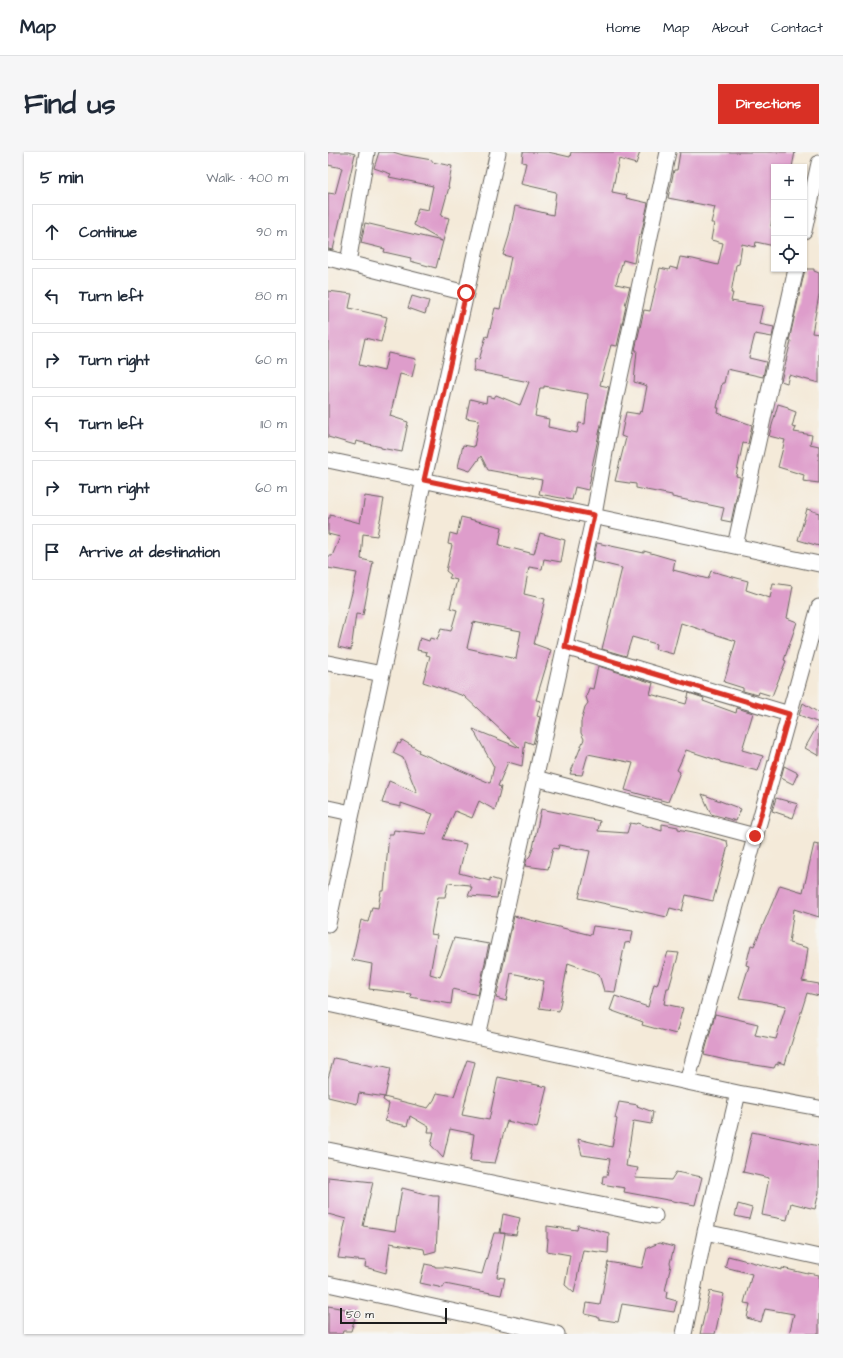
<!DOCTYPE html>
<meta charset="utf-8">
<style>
body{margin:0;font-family:"Architects Daughter",sans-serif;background:#f6f6f7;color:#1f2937}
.controls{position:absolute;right:12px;top:12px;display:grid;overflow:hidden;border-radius:0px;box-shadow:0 1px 3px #0004}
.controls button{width:36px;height:36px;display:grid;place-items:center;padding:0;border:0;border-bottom:1px solid #e0e1e3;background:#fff;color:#1f2937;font:20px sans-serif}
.scale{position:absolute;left:12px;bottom:10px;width:107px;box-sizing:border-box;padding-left:4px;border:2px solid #1c1c1c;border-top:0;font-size:11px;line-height:14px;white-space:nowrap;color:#1c1c1c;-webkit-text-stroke:3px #f6f6f2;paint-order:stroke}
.stop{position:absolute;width:12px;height:12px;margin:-9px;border:3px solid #d93025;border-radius:50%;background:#fff}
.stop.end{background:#d93025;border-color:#fff;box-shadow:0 1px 4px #0008}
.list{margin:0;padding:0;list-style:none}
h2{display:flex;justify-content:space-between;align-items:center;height:52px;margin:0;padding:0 16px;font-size:17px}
h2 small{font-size:13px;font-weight:400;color:#747a83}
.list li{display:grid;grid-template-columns:26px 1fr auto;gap:12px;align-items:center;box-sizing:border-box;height:56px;margin:0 8px 8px;padding:0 8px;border:1px solid #e0e1e3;border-radius:0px}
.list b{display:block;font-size:15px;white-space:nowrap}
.list em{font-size:13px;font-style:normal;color:#747a83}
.icon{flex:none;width:22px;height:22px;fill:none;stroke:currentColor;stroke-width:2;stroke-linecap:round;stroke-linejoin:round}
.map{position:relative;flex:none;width:491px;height:1182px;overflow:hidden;border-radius:0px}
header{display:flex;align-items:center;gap:24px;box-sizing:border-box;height:56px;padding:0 20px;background:#fff;border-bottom:1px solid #e0e1e3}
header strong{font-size:19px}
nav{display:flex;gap:22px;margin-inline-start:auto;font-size:14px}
.intro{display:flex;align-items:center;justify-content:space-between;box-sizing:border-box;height:96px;padding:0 24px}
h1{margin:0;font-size:28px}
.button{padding:10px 18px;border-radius:0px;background:#d93025;color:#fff;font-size:14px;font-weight:700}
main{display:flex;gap:24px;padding:0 24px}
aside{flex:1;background:#fff;border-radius:0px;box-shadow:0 1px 3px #0004}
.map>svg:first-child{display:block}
.building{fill:#de9dcb;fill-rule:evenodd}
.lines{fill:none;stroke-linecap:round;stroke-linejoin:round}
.minor-casing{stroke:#68645e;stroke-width:17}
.minor{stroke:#fff;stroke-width:15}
.route{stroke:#d93025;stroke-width:5}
</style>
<header>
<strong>Map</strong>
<nav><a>Home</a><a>Map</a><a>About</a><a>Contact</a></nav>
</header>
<div class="intro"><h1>Find us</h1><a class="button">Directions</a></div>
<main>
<aside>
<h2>5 min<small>Walk · 400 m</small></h2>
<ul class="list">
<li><svg class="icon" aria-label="ahead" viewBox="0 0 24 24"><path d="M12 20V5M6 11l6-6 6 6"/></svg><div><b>Continue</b></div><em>90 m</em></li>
<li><svg class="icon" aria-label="left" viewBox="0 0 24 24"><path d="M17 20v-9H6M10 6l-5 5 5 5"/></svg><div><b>Turn left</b></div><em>80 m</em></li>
<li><svg class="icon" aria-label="right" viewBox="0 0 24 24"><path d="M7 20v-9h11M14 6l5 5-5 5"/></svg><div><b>Turn right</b></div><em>60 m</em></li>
<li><svg class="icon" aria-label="left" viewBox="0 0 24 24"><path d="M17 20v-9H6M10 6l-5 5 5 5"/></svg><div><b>Turn left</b></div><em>110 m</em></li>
<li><svg class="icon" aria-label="right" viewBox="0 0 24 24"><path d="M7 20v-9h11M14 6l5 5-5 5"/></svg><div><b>Turn right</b></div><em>60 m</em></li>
<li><svg class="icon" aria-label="arrive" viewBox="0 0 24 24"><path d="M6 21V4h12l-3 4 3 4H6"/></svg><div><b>Arrive at destination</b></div></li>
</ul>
</aside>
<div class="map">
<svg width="491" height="1182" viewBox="0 0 491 1182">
<rect width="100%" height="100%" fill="#f6f6f2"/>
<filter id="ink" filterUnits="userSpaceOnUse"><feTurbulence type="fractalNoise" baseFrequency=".025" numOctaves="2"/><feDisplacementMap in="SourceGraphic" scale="8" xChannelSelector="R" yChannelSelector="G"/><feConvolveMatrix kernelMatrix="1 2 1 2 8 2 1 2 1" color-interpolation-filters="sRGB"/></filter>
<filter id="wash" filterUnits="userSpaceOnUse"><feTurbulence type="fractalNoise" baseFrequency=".012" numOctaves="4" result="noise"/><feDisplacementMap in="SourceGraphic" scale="16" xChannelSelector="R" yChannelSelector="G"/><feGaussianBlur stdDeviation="0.9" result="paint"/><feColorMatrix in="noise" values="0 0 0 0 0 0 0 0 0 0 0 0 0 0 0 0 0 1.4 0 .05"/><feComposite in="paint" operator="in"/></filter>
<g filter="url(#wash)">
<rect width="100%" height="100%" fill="#f4ead9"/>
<g id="blocks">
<path class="building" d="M0,0H20L27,2L5,98L0,97V41L7,42L14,16L0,13Z
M51,0H65L75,3L104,8V10L124,14L120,35H121L113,64L121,66L108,116L82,109L83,106L56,100L57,97L33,91L37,71L114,89L86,73L90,56L100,58L105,34L61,25L63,22L46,16Z
M195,0H220L242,5L243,0H312L308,12L291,7L284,40L299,43L298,46L320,51L313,83H311L306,111L295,108L288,132L302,135L297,153L298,154L289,194L283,193L272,233L281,235L262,324H263L260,338L247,335L244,348L211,342L214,328L160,318L153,304L142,319L130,315L135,293L146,295L151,268L138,266L142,247L158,251L159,244L166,246L168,243L192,253L201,230L145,219L147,207L151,208L158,184L160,185L167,156L172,157L183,105L175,103L181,84L187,54L225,63L228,40L193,32L198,11L194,10ZM216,234L260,242L257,272L251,271L249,281L220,275L221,267L207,264L212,236H216Z
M352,0H467L464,15H446V61L443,74H446V94L428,90L427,95L414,92L411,112L408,113L403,141H405L403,149L435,154L431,172L446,175L444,185L427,182L421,206L438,210L435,225L399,217L396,231H394L389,256H391L390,261L424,273L420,292L415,291L408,324L412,325V328L403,370L393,368L396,356L344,345V343L308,336V332L287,329L298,286L293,284L298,260L311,262L312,259L314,260L319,234L306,230L309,198H307L316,158L322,159L332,116L341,118L342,115L349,117L352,105L365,107L390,113L395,91L383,88L386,71H383L387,55L340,46L346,18H349Z
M477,117H486V119L491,121V143L484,181L491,182V231L461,223L459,231L453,229L463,189H461Z
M0,139L24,142L21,156L59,165L53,190L37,186L31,213L56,219L60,201L88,207L84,225L72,222L62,264L80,270L74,300L53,296V295L28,289L27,293L0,285Z
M84,144L101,149L97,162L80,156Z
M450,252L460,255V257L468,260L464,275L468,276L466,280L484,283L482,292L491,294V331L475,329L476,323L450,315L457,288L441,284Z
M37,344L56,347L49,384L35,382L33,407L45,410L35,463L28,462L23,498L10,495L29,421L0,416V404H4L12,385L0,382V366H2V363L32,371Z
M479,357L491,361V394L470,388Z
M133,365L174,375L171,393L206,402L212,381L237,388L233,410L216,407L214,417L201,415L196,442L217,447L206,492L223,498L208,548L213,549L209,564L212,565L205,592L197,589L194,614L180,610L170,634L173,635L167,658L151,649L144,666L127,659L115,687L138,692L131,721L162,729V726L172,729L169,746L140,744L144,735H142V733L120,731L117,745H110L103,782L109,783L102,822L112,825L126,786L161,792L150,843L125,837L123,852L82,845L83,842L41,837L44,812L24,808L33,768L40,770L44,755L50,756L53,739H56L61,682H65L66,678L98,682L100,674L105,662L73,651V655L54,651L61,629L89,641L75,606L65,601L70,591L72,592L74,588L91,598L90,600L162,631L166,615L145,577L192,596L136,544L95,530L102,504L98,503L99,500L89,498L92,486L101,489L102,486L109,488L113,477L123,479L129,458L122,456L129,428L121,426L123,423L118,419L124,393L120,392L122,381L129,383ZM145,470L193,479L188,507L139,496Z
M269,391L316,401V399L347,408L345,418L380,427L383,419L420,429L418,438L442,446L445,431L465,434L459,466L469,470L456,508L458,509L444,544L431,540L430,543L415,539V536L396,530L408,489L353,471L345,502L327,497L328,492L304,485L298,504L274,497L294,416L265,409Z
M270,514L325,531L322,542L358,552L361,541L376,546L375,549L408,561L409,556L425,561L414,598L435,604L430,619L392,610V609L358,598L349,618L352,620L340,650L297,638L305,611L260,602L254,623L242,622L256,587L253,581V570L257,555L260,551L258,545L261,536L265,537Z
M475,551L491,561V604L477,596L491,571L471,563Z
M456,614L470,621L465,632L453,626Z
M374,642L413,657L408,669L383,662Z
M448,646L470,652L465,666L444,659Z
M213,657L272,669L270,679L299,681L302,671L308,672L309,671L334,679V672L350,675V677L370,681L399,689L400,694L385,749L358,743L354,759L342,756L339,765L251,746L262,699L231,693L230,697L225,696L220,717L197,714L199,707L202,704L205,696Z
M486,692L491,693V765L466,757L461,791L480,796L476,824L474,829L491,832V844L479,841L457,912L450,910V913L448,912L446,916L402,909L376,903L387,862L430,872L427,883L448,887L458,854L434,849L411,846L421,814L418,813L423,793L426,794L452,733L475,740Z
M186,764L263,783L265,774L305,779L303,790L297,791L287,840L276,839L271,822L240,811L231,859L211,856L216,829L197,824L183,821L178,849L168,846Z
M340,800L351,801L341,836H339L336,852L355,856L348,882L314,873L315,870L282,858L287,844L320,855L326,832L329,833Z
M6,906L49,915L50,913L63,916L57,945L31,941L29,952L0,945V926Z
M139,908L147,910L134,963L161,968L170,925L219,935L209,976L179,969L167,1011L142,1009L146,982L122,977L115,1006L103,993L106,980H100L101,975L82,964L79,974L57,969L61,952L55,948L56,945L100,956L106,948L109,941L126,944Z
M291,950L310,953L309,954L325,960L323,972L306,969L305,970L298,1014L310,1016L307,1026L343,1028L348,1020L374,1025L367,1053L296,1040L297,1036L274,1032L275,1024H279L282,1007L254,1003L250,987L284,995L289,967L287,966Z
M424,980L491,994V1040L487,1057L463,1051L459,1068L434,1063L441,1026L415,1020Z
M0,1025L45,1030L35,1074L67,1079L74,1036L105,1044H111L108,1099L97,1102L96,1097L62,1091L58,1121L37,1115L38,1109L10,1106L18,1067L0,1062Z
M410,1052L424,1056L421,1067L407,1064Z
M175,1062L192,1066L188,1083L172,1081Z
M250,1073L281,1081L280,1101L255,1098L246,1141L237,1133L242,1103L219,1099L220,1087H219V1074L249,1078Z
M166,1081H177L169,1125L177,1126L173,1143L117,1132L115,1136L92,1131L97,1112L107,1114V1115H116L154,1122Z
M331,1091L346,1095L342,1111L343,1113L337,1139H339L338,1146L349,1149L346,1160L294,1152L290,1170L270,1167V1165L257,1162L259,1151L272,1153L280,1110L314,1116L319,1096Z
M400,1104L454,1118V1116L480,1122V1121L491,1123V1182H461L466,1162L437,1157L433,1170L419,1166L422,1152L416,1151L424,1122L397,1115Z
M382,1139L396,1142L387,1182H372Z
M0,1154L29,1159L23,1179H15L14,1182H0Z"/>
</g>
</g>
<g filter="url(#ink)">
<use href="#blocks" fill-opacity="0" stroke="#68645e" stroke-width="1"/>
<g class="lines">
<defs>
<path id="minor" d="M476,79L491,11
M0,106L138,141
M20,111L39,0
M0,308L491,412
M407,394L468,117
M237,495L461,562
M0,511L54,522
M207,626L427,684
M0,656L23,661
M0,772L96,327L170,0
M0,852L410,941L491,956
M150,884L266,363L282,272L340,0
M359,930L491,455
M0,998L327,1064
M377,1080L491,1105
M0,1132L229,1182
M356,1182L377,1080L410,941"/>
</defs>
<use href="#minor" class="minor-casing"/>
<use href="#minor" class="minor"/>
</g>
</g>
<g class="lines" filter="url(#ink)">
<path class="route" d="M138,141L96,328L266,363L237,495L461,562L427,684"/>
</g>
</svg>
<div class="controls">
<button>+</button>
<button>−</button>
<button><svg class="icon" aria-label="locate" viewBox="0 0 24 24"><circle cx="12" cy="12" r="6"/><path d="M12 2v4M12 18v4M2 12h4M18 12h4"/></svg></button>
</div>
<div class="scale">50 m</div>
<div class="stop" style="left:138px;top:141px"></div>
<div class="stop end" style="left:427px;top:684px"></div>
</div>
</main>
